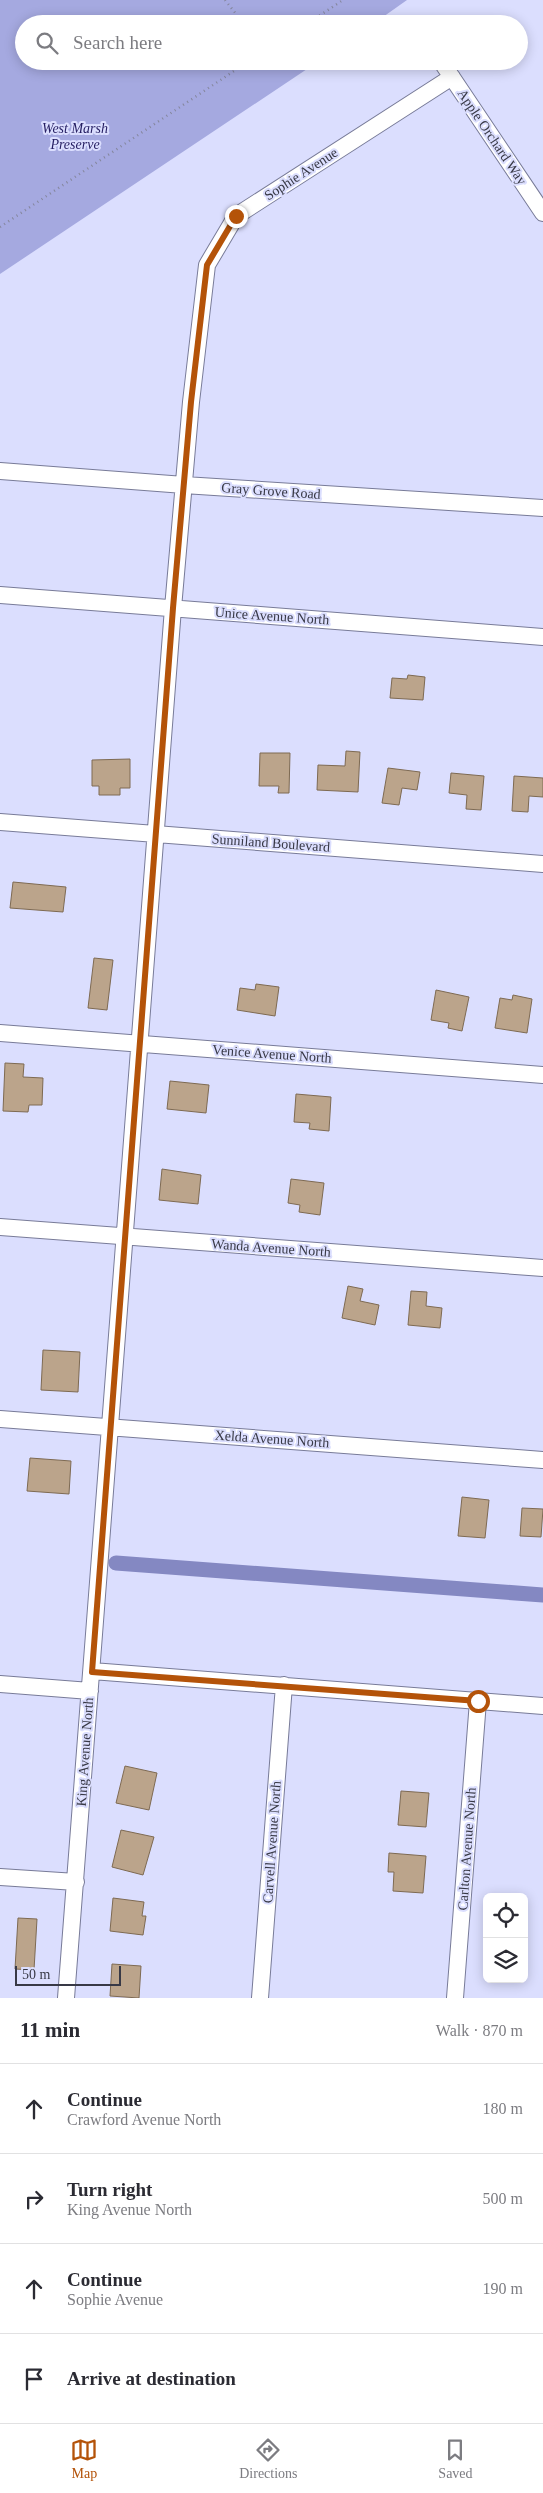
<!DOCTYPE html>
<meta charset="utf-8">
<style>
body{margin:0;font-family:Georgia,serif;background:#f2f2f3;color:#2b2b33}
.controls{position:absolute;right:15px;bottom:15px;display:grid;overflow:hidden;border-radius:8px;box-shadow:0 2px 12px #0003}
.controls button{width:45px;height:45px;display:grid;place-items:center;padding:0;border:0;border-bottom:1px solid #e1e1e2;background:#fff;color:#2b2b33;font:25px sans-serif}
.scale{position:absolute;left:15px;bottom:12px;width:106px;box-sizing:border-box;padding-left:5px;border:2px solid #383946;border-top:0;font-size:14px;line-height:18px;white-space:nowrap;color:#383946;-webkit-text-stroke:4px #dbdefe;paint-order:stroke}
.stop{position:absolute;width:15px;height:15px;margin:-11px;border:4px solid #b45309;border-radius:50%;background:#fff}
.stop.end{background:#b45309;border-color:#fff;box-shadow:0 1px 5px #0008}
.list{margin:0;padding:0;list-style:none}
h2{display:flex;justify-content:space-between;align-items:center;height:65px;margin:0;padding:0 20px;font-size:21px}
h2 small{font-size:16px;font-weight:400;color:#7c7c81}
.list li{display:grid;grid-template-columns:32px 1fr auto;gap:15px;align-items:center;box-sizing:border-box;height:90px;padding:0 20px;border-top:1px solid #e1e1e2}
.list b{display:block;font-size:19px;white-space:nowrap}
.list p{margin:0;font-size:16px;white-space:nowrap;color:#7c7c81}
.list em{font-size:16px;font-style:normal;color:#7c7c81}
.icon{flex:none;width:28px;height:28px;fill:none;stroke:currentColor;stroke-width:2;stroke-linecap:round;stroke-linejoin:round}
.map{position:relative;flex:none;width:543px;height:1998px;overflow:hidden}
.search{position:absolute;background:#fff;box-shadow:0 2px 12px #0003;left:15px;right:15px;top:15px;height:55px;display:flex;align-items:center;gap:12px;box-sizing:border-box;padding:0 18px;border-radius:28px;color:#7c7c81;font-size:19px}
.sheet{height:425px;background:#fff}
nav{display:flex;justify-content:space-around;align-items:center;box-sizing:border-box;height:70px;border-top:1px solid #e1e1e2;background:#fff;font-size:14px;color:#7c7c81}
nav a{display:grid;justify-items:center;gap:2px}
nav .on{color:#b45309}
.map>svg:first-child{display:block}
.green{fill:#a5a9e0}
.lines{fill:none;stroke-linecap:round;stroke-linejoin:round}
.canal{stroke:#8488c2;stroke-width:15}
.building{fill:#bba48b;stroke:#7e6a52}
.street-casing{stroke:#787b98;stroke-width:18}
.path{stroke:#84869c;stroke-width:2.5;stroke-dasharray:1 4;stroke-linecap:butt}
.street{stroke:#fff;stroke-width:16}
.route{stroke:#b45309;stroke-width:6}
.labels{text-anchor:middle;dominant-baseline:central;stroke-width:4;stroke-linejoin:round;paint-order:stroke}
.park-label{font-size:14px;font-style:italic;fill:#241d61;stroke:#dbdefe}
.street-label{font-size:14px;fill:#383946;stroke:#dbdefe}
</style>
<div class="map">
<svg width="543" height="1998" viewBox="0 0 543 1998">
<rect width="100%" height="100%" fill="#dbdefe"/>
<path class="green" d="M0,0H407L373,24H24V61H319L0,274Z"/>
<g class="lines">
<path class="canal" d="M116,1563L543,1595"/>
</g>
<path class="building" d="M408,675L425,677L423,700L390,698L392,678L407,679Z
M346,751L360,752L358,792L317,790L318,765L345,766Z
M260,753H290L289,793H278L279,786H259Z
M130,759V788H120V795H99V786H92V760Z
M388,768L420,772L417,790L402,788L399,805L382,803Z
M451,773L484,776L481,810L466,809L467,795L449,793Z
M514,776L543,778V797L529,796L528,812L512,811Z
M13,882L66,887L63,912L10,908Z
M94,958L113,960L107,1010L88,1008Z
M256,984L279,987L275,1016L237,1010L240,988L255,990Z
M436,990L469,997L462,1031L448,1028L449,1023L431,1020Z
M513,995L532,999L527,1033L495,1028L500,998L512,1000Z
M5,1063L24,1064L23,1077L43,1078L42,1105H29L28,1112L3,1111Z
M170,1081L209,1085L206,1113L167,1109Z
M296,1094L331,1097L329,1131L309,1129L310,1123L294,1122Z
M162,1169L201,1175L198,1204L159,1200Z
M291,1179L324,1183L320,1215L299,1212L300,1205L288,1203Z
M348,1286L363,1289L360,1301L379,1305L375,1325L342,1318Z
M411,1291L427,1292L426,1306L442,1308L440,1328L408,1325Z
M43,1350L80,1352L78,1392L41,1390Z
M30,1458L71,1461L69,1494L27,1491Z
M462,1497L489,1500L485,1538L458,1536Z
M522,1508L543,1509L541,1537L520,1536Z
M125,1766L157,1773L149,1810L116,1803Z
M401,1791L429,1793L426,1827L398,1825Z
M121,1830L154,1837L143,1875L112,1867Z
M389,1853L426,1856L423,1893L393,1891L394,1872H388Z
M113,1898L144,1902L142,1916H146L143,1935L110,1931Z
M18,1918L37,1919L34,1970L15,1969Z
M112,1964L141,1966L139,1998L110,1996Z"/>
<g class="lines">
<defs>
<path id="street" d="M441,61L543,213
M0,471L184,485L543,508
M0,595L543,637
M0,822L543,864
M0,1033L543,1075
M0,1227L543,1268
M0,1419L543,1460
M92,1671L543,1706
M0,1684L90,1691
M0,1877L76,1882
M66,1998L173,608L191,402L207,265L236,216L452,77
M260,1998L284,1685
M455,1998L478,1701"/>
</defs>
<use href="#street" class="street-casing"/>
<path class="path" d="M225,0L244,24
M307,24L343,0
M0,227L249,61"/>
<use href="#street" class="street"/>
</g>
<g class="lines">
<path class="route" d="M236,216L207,265L191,402L173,608L92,1672L478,1701"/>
</g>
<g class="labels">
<g class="park-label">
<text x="75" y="128">West Marsh<tspan x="75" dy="16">Preserve</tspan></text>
</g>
<g class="street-label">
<text transform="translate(492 137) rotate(56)">Apple Orchard Way</text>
<text transform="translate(301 174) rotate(-33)">Sophie Avenue</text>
<text transform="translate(271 491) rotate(4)">Gray Grove Road</text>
<text transform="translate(272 616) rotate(4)">Unice Avenue North</text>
<text transform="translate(271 843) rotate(4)">Sunniland Boulevard</text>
<text transform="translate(272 1054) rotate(4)">Venice Avenue North</text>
<text transform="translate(271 1248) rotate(4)">Wanda Avenue North</text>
<text transform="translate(272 1439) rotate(4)">Xelda Avenue North</text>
<text transform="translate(85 1752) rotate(-86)">King Avenue North</text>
<text transform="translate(272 1842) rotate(-86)">Carvell Avenue North</text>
<text transform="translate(467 1849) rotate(-86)">Carlton Avenue North</text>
</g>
</g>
</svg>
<div class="controls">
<button><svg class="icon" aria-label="locate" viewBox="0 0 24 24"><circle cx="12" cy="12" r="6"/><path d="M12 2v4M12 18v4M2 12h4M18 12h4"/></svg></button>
<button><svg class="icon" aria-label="layers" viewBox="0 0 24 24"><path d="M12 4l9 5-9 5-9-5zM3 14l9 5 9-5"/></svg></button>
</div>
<div class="scale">50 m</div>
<div class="stop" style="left:478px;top:1701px"></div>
<div class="stop end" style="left:236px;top:216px"></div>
<div class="search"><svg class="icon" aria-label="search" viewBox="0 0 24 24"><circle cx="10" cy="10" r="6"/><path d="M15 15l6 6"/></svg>Search here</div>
</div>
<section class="sheet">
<h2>11 min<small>Walk · 870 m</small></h2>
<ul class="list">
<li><svg class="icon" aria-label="ahead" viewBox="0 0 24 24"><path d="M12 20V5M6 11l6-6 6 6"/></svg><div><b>Continue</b><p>Crawford Avenue North</p></div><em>180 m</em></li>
<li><svg class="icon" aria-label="right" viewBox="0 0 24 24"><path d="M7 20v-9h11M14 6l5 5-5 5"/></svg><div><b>Turn right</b><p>King Avenue North</p></div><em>500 m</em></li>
<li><svg class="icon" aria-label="ahead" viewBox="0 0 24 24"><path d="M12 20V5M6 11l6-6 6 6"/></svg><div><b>Continue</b><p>Sophie Avenue</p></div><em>190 m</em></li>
<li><svg class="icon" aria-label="arrive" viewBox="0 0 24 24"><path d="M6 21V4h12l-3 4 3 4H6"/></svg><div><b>Arrive at destination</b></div></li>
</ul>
</section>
<nav>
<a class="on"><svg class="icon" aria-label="map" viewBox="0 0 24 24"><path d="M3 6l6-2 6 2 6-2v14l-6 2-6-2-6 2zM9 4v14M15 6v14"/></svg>Map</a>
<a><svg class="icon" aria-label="directions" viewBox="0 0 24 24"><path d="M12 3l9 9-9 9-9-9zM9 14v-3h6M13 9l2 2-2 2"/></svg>Directions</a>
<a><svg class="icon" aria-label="saved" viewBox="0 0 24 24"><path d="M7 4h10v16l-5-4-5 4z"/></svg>Saved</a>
</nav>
